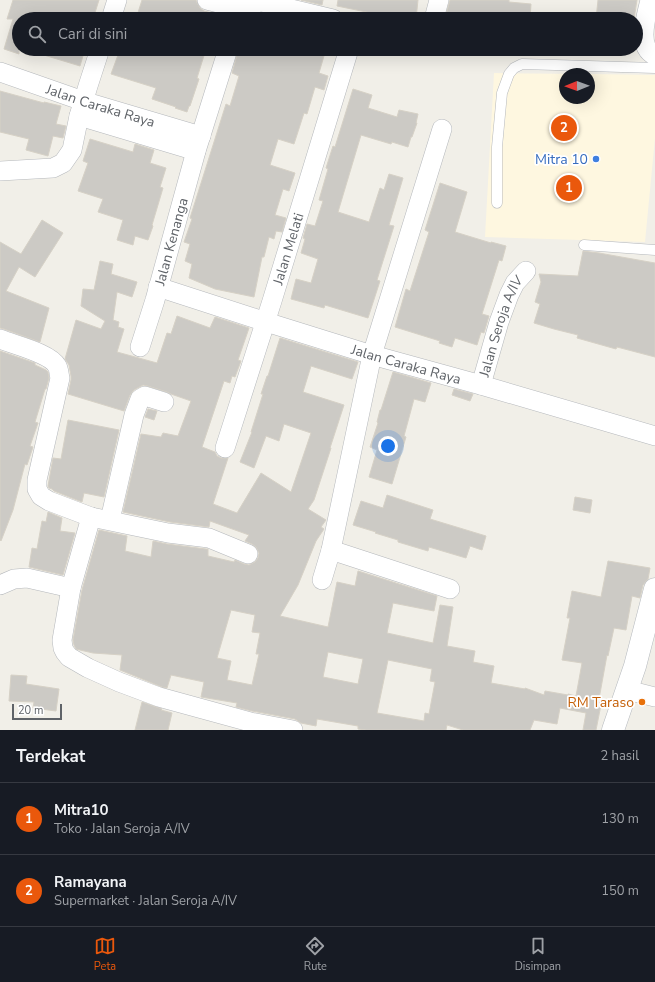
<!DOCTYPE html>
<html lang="id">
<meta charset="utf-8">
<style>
body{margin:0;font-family:"Nunito Sans",sans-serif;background:#20242c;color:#f1f3f6}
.compass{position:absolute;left:559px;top:68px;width:36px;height:36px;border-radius:50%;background:#171b24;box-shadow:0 4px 16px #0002;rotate:269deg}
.scale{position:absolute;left:12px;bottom:10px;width:50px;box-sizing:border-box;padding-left:4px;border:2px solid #5f6368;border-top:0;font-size:11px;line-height:14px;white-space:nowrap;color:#5f6368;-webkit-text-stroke:3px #fff;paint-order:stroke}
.you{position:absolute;left:388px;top:446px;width:14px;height:14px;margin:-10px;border:3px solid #fff;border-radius:50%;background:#1a73e8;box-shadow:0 0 0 6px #1a73e833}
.badge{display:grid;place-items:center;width:26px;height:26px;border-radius:50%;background:#ea580c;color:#fff;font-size:13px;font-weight:700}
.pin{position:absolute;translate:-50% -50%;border:2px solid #fff;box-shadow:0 1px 4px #0006}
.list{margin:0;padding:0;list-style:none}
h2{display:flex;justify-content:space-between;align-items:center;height:52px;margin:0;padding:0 16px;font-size:17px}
h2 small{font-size:13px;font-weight:400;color:#9ea1a6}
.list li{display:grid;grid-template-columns:26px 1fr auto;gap:12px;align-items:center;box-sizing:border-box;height:72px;padding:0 16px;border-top:1px solid #363941}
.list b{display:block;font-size:15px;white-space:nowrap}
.list p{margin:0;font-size:13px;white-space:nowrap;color:#9ea1a6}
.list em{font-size:13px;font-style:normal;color:#9ea1a6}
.icon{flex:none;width:22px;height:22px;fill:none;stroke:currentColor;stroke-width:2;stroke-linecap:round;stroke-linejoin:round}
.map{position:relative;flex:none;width:655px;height:730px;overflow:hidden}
.search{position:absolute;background:#171b24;box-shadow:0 4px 16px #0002;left:12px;right:12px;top:12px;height:44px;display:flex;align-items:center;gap:10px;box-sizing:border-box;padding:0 14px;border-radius:22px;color:#9ea1a6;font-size:15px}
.sheet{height:196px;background:#171b24}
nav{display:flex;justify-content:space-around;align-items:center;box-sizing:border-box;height:56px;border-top:1px solid #363941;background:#171b24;font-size:11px;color:#9ea1a6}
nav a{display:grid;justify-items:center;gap:2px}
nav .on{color:#ea580c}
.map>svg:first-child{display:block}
.commercial{fill:#fef7e0}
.building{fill:#cccac5;stroke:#d6d1c6;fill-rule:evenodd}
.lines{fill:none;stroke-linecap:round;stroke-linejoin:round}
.service-casing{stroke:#b5b8bc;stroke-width:11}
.minor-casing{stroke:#b5b8bc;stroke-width:20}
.secondary-casing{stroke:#b6babf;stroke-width:23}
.service{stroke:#fff;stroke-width:10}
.minor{stroke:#fff;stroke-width:19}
.secondary{stroke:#fff;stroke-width:22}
.shop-dot{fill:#3f7fe0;stroke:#fff;stroke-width:1.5}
.food-dot{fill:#e8710a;stroke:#fff;stroke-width:1.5}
.labels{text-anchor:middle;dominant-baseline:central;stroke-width:3.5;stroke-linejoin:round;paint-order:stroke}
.street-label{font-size:14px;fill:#5f6368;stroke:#fff}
.shop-label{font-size:14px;fill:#366cbe;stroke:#fff;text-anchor:end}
.food-label{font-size:14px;fill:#c56008;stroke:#fff;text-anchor:end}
</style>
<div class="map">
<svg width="655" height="730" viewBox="0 0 655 730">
<rect width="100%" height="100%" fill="#f1efe8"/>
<path class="commercial" d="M494,73L580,74H565V98H589V74L655,75V138L645,242L485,237Z"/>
<path class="building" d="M13,0H99L93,19H19V54L4,49L13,19H7Z
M142,0H196L197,3L200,8L204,11L212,13L210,19H136Z
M301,0H323L322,5Z
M338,0H418L416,19H391V17L337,6Z
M450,0H509V2L531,4L530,19H445Z
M598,0H637L634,19H596Z
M262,13L286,19H249L250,15Z
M35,49H85L80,66L34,52Z
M121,49H206L197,78L199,79L190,106H189L187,112L175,108L176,107L152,99L156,88L111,74L118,55H119Z
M239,49H326L319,73L328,76L324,90L315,87L307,114L304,113L294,144L278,139L270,165L295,173L289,191L283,189L275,215L286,218L282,232L276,231L274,239L269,237L264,257H262L254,297L215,289L189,278L192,264L185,261L190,244L184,242L192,219L190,218L226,104L230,106L239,76L232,73L238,52Z
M353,89L372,95L368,108L397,117L399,110L418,114L416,123H417L412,137H411L408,147L392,142L391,144L361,135L338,212L369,222L380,188L384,190L389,174L403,178L389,225L394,226L377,280L380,281L368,318L325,305L324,308L291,299L296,279L311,283L318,259L301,253L305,239L303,238L307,224L315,226L323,201L319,200L328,169L326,168L333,146L335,147Z
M0,91L44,103V102L61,106L56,124L66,126L63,138L53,136L48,156L26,150L29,139L0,132Z
M90,139L133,152L135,144L154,150L150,163L166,168L160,187L163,188L152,225L153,226L148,240L135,236L133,245L117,240L123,220L98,212L103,199L78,191L88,163L83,161Z
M440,183L467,192L455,232L491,243V242L506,246L502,261L499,260L482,314L489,316L484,333L481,332L477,345L455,338L452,347L439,343L440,341L395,327L406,289L410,291L429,232L425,230Z
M42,220L63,233L35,277L19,267L6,291L49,308L40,342L4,329L0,328V242L21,254Z
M583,251L599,253L655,263V357L617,347L616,349L577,338L578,335L554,329L534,323L540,304L535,302L541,282L539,274L578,276Z
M100,261L113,264L111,274L137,282L132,297L117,292L113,320L119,322L118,327L124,329L117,352L157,363L167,333L171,334L177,316L210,328L215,317L249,328L238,360L241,361L235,377L232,376L230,383L224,381L202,447L215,452L217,456L221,458H228L213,504L237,513L261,473L291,492L311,433L284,424L279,441L266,436L254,468L240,462L252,432H251L263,394H261L267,376H268L280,338L358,362L352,379L311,366L303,392L344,405L330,448H331L314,500L308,509L326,520L321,527L324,529L316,541L298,585L280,616L328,627L337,582L355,586L358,571L437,596L434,611L393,603L387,633L433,643L440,605L453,607L447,646L475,651L473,662L494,666L491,683L525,689V688L544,695L545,691L568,695V694L576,696L582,663L562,660L570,618H567L572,591L601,597L608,561L650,568L648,579L643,585L640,598L632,596L626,630L614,628L608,656L607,655L599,699L602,700L596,730H583L586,713L560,708L557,724L534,720L530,730H463L447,725L446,730H366L358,729V726L317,719L316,726L301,723L295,719L252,711L236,707L237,703L201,697L204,682L171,675L167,688L162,687L120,670L122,655L93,653L80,650L76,649L74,645L73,640L82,590L99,530L127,536L125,551L151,557L153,541L167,544L206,549H208V556L234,562L235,560L244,564L249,565L255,562L258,558L259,553L256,547L252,544L245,541L249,535L210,521L209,527L170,522L123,512L141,434L161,437L163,433L178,436L191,401L171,394L167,392L148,386L143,385L134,390L130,395L124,411L68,394L71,380V376L69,365L65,359L76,320L101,329L105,321L81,306L83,289L94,290ZM231,610L255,615L252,632L260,633L256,654H259L252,685L227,680L231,661L217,658ZM328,652L363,659L358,684L323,677ZM388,660L432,669L430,681L435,682L429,714L425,713L424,721L377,713Z
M0,351L35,363V365L46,370L48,372L49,378L46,389H45L35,422L38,423L30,446L33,447L27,465L25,464L13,510L1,541L0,540Z
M393,372L431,383L425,402L414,399L404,436L406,437L392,484L369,477L377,450L370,447L378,423L377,422L380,410H381Z
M454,389L473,394L470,401L452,395Z
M148,409L157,411L154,420L145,417Z
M68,420L119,430L104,497L84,493L82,502L54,491L52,489L49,488L48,486L53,458L61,459Z
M387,495L433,510L430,519L486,536L482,550L470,546L466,558L429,547L428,551L398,542V540L375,533L376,532L353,525L361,501L383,508Z
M575,497L592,500L590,513L573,510Z
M48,512L62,518L60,531L75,533L63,575L29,567L32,548L37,549L42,521L46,522Z
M11,675L27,676L26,684L59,689L56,711L33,708L34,702L9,701Z
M142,702L162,709L161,710L172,713L168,730H135Z"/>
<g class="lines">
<defs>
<path id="service" d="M497,203V147L502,93L509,74L514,68L522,64L655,68
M584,245L655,250"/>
<g id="minor">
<path d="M207,0L234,7L262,2L333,19"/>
<path d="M650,0C647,13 639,38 648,50C649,52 652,54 655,56"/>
<path d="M111,19L117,0"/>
<path d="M434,19L439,0"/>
<path id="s1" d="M0,72L83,101L201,136"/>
<path d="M79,116L196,151"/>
<path d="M0,171L53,168L63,163L72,150L79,116L88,86L100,49"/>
<path id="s2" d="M158,287L266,322L372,355L481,385L655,436"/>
<path d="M0,339C14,345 50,353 57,366C59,369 59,375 60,378L37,480V489L41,496L49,501L91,517L168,533L209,538L248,554"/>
<path id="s3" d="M140,347L155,300L196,151L228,49"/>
<path id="s4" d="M481,385L499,322L509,295L515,283L526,271"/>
<path id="s5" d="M225,448L272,301L349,49"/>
<path d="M91,517L71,588L62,640L63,648L65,652L69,657L88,668L119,682L159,697L250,722L293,730"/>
<path d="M110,520L134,415L140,399L145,396L164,402"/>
<path d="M331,550L372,355L442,129"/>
<path d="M322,580L331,550L450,589"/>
<path d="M0,585L14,579L27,578L71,588"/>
<path d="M627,690L655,697"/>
</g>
<path id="secondary" d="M613,730L635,666L655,589"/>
</defs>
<use href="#service" class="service-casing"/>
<use href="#minor" class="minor-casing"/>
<use href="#secondary" class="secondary-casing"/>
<use href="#service" class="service"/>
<use href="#minor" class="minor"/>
<use href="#secondary" class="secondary"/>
</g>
<circle class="shop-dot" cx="596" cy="159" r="4"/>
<circle class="food-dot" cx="642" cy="702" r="4"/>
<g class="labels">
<g class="street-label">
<text stroke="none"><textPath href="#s1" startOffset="106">Jalan Caraka Raya</textPath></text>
<text stroke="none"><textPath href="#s3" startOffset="110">Jalan Kenanga</textPath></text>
<text stroke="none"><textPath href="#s5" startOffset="209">Jalan Melati</textPath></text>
<text stroke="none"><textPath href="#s4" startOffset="62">Jalan Seroja A/IV</textPath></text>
<text stroke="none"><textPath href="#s2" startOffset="260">Jalan Caraka Raya</textPath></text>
</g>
<g class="shop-label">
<text x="588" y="159">Mitra 10</text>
</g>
<g class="food-label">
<text x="634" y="702">RM Taraso</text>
</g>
</g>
</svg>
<svg class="compass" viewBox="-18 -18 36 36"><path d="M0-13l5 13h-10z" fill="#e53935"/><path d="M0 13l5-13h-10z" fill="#9ea1a6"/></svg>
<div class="scale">20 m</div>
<div class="you"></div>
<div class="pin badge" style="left:569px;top:188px">1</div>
<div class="pin badge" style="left:564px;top:128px">2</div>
<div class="search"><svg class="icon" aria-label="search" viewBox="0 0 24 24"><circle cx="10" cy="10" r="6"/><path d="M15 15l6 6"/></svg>Cari di sini</div>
</div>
<section class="sheet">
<h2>Terdekat<small>2 hasil</small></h2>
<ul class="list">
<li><span class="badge">1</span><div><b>Mitra10</b><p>Toko · Jalan Seroja A/IV</p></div><em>130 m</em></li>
<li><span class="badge">2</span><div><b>Ramayana</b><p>Supermarket · Jalan Seroja A/IV</p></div><em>150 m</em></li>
</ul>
</section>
<nav>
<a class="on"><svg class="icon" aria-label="map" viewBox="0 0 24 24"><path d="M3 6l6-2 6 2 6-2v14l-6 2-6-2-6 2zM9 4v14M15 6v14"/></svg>Peta</a>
<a><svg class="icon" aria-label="directions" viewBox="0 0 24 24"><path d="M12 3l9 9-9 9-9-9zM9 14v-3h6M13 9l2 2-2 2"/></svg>Rute</a>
<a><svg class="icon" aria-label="saved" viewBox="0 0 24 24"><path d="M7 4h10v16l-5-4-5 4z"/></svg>Disimpan</a>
</nav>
